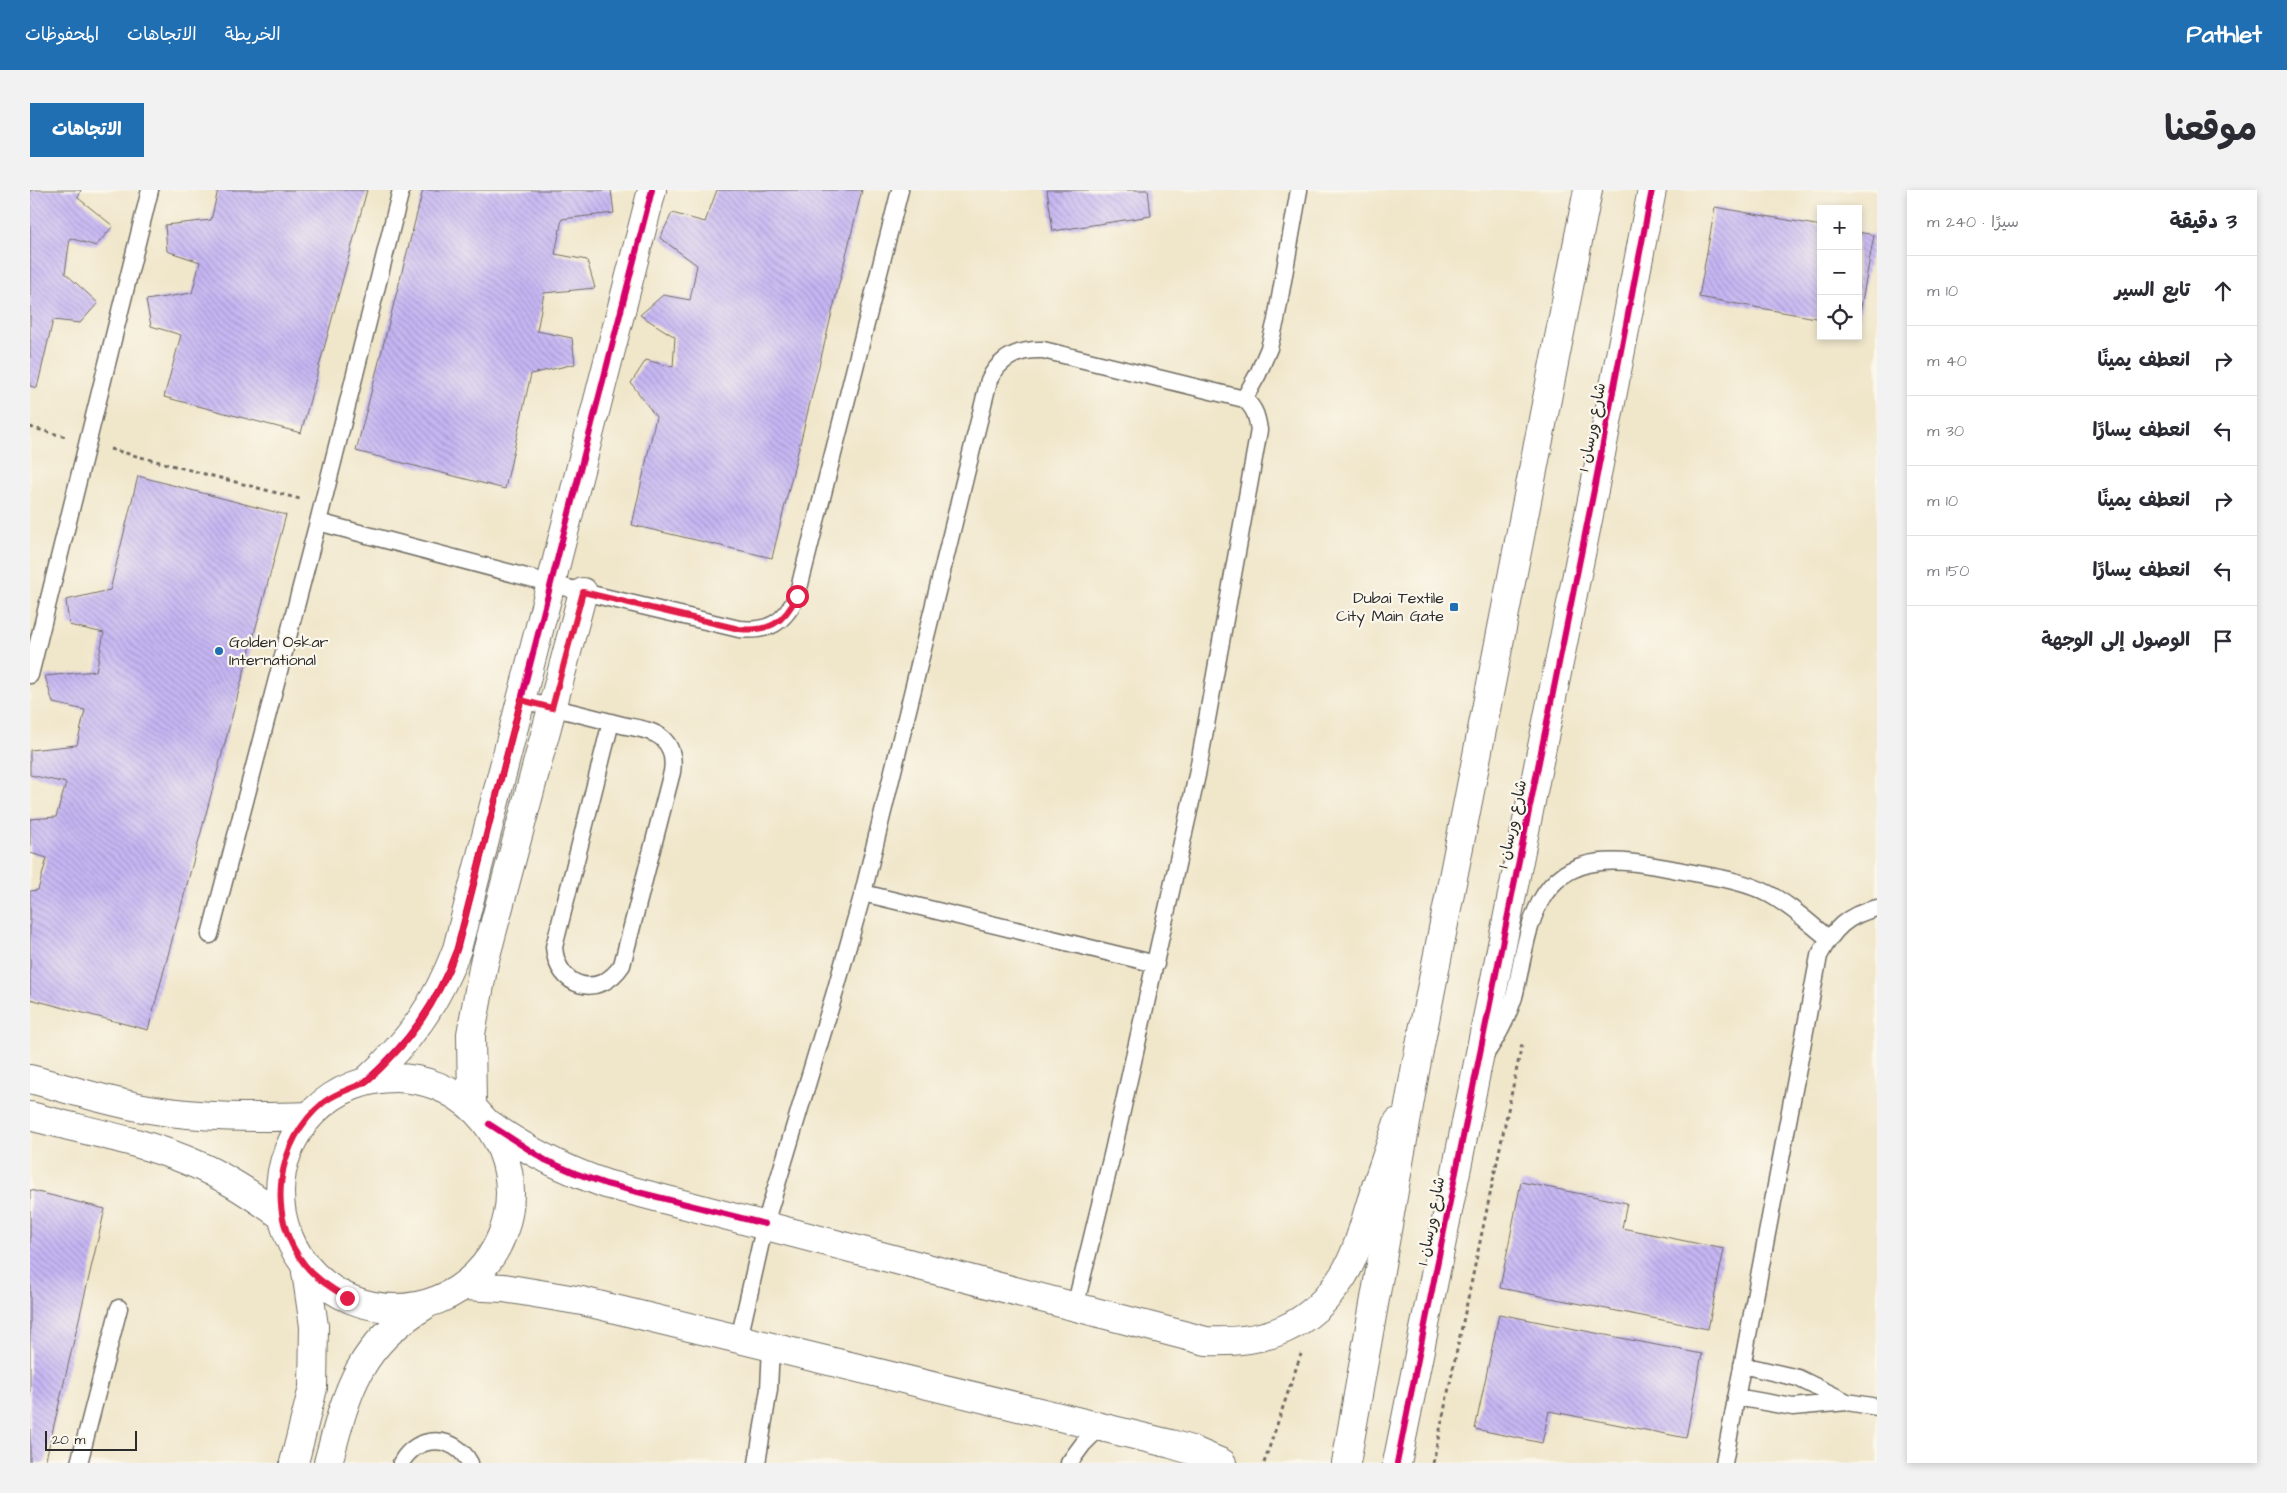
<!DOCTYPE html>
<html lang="ar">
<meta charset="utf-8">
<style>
body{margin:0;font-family:"Architects Daughter","Playpen Sans Arabic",sans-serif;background:#f2f2f3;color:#2b2b33;direction:rtl}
.controls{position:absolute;right:15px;top:15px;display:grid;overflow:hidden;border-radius:0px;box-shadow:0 2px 8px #0003}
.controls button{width:45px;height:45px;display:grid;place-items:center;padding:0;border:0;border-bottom:1px solid #e1e1e2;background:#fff;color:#2b2b33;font:25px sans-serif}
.scale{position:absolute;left:15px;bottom:12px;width:92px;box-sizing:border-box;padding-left:5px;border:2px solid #2b2b2b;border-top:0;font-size:14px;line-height:18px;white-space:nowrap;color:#2b2b2b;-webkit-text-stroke:4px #fbf7ec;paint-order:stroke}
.stop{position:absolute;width:15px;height:15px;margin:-11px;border:4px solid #e11d48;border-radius:50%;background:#fff}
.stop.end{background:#e11d48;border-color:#fff;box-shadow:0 1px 5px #0008}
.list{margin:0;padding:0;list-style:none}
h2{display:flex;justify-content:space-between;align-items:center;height:65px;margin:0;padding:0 20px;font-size:21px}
h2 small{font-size:16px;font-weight:400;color:#7c7c81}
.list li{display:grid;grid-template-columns:32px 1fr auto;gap:15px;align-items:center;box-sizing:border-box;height:70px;padding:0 20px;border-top:1px solid #e1e1e2}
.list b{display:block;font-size:19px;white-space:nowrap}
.list em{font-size:16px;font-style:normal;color:#7c7c81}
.icon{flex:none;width:28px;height:28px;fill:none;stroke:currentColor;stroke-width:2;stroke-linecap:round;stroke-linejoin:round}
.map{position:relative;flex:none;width:1847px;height:1273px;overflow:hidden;direction:ltr;border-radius:0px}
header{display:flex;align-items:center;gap:30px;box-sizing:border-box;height:70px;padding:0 25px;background:#1f6fb2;color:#fff}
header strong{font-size:24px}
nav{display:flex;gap:28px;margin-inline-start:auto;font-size:18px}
.intro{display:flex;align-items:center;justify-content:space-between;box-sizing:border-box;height:120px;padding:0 30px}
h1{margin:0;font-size:35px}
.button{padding:12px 22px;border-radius:0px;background:#1f6fb2;color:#fff;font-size:18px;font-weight:700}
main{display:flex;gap:30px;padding:0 30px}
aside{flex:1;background:#fff;border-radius:0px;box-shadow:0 2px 8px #0003}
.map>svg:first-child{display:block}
.building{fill:url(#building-back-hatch)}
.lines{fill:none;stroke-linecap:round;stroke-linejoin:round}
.service-casing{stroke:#706c63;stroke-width:19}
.minor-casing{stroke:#706c63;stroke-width:30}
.tertiary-casing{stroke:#706c63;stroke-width:30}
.path{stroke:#706c63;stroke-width:3;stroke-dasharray:4 4;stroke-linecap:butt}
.service{stroke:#fff;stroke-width:16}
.minor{stroke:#fff;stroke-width:28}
.tertiary{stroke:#fff;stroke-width:28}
.cycleway-casing{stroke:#fbf7ec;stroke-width:9}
.cycleway{stroke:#d6006c;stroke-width:6}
.route{stroke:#e11d48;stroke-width:6}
.poi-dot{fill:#1f6fb2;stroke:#fbf7ec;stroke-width:2}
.labels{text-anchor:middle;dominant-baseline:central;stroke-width:4.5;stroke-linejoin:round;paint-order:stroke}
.street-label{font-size:16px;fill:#2b2b2b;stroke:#fbf7ec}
.poi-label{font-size:16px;fill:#2b2b2b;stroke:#fbf7ec;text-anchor:end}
</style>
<header>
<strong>Pathlet</strong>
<nav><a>الخريطة</a><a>الاتجاهات</a><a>المحفوظات</a></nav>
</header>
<div class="intro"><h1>موقعنا</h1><a class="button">الاتجاهات</a></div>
<main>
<aside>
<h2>3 دقيقة<small>سيرًا · 240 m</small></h2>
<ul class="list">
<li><svg class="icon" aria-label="ahead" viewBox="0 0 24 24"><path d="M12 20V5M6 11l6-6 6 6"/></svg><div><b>تابع السير</b></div><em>10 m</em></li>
<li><svg class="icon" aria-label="right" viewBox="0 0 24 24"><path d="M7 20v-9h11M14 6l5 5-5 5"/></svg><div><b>انعطف يمينًا</b></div><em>40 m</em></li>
<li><svg class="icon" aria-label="left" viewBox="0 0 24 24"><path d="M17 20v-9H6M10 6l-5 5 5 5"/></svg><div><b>انعطف يسارًا</b></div><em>30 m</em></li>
<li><svg class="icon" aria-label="right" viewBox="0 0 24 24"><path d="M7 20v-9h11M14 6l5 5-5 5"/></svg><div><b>انعطف يمينًا</b></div><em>10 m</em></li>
<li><svg class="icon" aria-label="left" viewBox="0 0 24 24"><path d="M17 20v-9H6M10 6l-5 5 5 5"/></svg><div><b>انعطف يسارًا</b></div><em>150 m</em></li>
<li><svg class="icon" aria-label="arrive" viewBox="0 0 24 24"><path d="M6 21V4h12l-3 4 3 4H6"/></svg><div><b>الوصول إلى الوجهة</b></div></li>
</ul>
</aside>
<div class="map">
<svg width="1847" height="1273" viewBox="0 0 1847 1273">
<defs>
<pattern id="building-back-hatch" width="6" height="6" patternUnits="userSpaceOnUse" patternTransform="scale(1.25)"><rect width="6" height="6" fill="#c6b6f4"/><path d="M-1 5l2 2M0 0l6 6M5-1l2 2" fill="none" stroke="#a194c6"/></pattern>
</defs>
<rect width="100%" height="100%" fill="#fbf7ec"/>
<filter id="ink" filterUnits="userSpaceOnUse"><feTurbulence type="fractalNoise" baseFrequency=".02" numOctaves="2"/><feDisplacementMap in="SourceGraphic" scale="10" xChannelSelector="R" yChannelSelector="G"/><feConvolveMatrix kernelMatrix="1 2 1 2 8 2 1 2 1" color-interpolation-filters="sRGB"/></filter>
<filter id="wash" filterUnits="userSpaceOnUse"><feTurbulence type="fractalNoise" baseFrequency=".0096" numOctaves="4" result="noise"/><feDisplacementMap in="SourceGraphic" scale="20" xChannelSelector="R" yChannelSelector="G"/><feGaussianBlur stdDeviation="1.12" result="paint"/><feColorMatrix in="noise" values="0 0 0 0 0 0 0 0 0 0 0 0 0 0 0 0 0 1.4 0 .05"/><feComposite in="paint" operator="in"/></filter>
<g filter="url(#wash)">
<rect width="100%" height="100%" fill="#f0e6ca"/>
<g id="blocks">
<path class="building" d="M0,0H51L48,8L83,36L66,56L40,48L35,83L68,113L50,133L23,130L7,198L0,196Z
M188,0H337L271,243L134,207L151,145L121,136L116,110L162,103L170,72L137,61L135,35L181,30Z
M393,0H581L584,23L532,29L525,64L557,70L565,98L514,103L507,141L542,148L545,174L501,184L475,299L326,261Z
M687,0H832L742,368L602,335L626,227L601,193L616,170L643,177L645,147L610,125L633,105L660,110L667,75L630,48L642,23L675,32Z
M1017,0H1118L1121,26L1023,41Z
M1685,17L1791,36V129L1669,107Z
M1828,42L1844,45L1829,128H1828Z
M108,286L256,325L118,840L0,809V701L8,700L17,668L0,663V629L26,627L36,593L0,585V560L47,555L55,520L23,513L15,486L66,481L74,443L39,435L36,410L80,400Z
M1491,992L1597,1013L1592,1038L1694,1059L1678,1139L1470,1098Z
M0,1000L75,1019L15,1273H0Z
M1469,1124L1672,1164L1656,1248L1519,1221L1512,1253L1445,1239Z"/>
</g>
</g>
<g filter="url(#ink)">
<use href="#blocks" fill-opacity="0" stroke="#706c63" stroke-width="1"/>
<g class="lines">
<defs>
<path id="service" d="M1214,209L1228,184L1239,158L1246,130L1269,0
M288,332L553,402L709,439C739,442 754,433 767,406L870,0
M0,485L120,0
M491,510C525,518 558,526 592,535C604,538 621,539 632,548C642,557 644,569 642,582L592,775C569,810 527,798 524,757L581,532
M833,703L1126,774
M180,745L288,332L371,0
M1457,862C1468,846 1478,826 1484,807C1492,776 1495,741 1510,712C1540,655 1603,672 1653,681C1682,687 1711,690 1737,703C1759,714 1779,733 1798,748
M709,1149L735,1034L805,802L833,703L959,190C970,168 987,159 1013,160L1214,209C1225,218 1227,227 1229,240L1167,585L1083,961L1045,1117
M1712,1175L1768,1188L1817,1212L1847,1217
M1706,1207L1763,1217L1817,1212
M49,1273L89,1118
M371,1273C387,1244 424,1244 440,1273
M727,1273L739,1199L741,1157
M1039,1273L1053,1254L1070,1237
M1694,1273L1789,766C1803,739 1817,725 1847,718"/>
<path id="minor" d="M250 1003a115 115 0 1 1 230 0a115 115 0 1 1-230 0Z
M0,889C39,899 79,912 119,919C172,928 225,928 279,926
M335,892C379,852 406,815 427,759L622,0
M442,916L441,844L454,773L553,402
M0,926C51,940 107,950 156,970C191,984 222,1005 252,1026
M459,934C497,961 532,979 576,994L1176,1151C1235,1154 1280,1138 1313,1086C1326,1066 1333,1038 1340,1015C1349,987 1359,960 1368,932
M435,1096L474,1098L552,1111L1141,1254L1164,1261L1192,1273
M264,1273L283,1198L284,1136L275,1075
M298,1273C317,1202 327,1156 394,1116"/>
<path id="tertiary" d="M1316,1273L1386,876L1558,0
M1367,1273L1564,300L1622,0"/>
</defs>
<use href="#service" class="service-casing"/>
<use href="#minor" class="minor-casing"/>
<use href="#tertiary" class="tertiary-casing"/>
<path class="path" d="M0,237L36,247
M80,259L270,309
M1234,1273L1271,1164
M1403,1273L1492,854"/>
<use href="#service" class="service"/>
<use href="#minor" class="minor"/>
<use href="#tertiary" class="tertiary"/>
<defs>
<path id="cycleway" d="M335,892C379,852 406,815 427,759L622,0
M459,934L515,970L545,983L576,994L735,1034
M1367,1273L1564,300L1622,0"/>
</defs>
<use href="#cycleway" class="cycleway-casing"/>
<use href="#cycleway" class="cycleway"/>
</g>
</g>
<g class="lines" filter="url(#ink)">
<path class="route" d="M317,1108C302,1098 286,1089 275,1075C235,1026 246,951 294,912C307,902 322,899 335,892C344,886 353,876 360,869C391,837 412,800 427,759L491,510L522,518L553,402L709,439C739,442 754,433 767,406"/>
</g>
<g class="poi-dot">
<rect x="1419" y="412" width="10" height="10" rx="2.5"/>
<circle cx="189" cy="461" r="5"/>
</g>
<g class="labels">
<g class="street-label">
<text transform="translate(1562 237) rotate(-79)">شارع ورسان 1</text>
<text transform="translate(1482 634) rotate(-78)">شارع ورسان 1</text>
<text transform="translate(1401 1031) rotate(-79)">شارع ورسان 1</text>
</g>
<g class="poi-label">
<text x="1414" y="408">Dubai Textile<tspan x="1414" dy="18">City Main Gate</tspan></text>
<text x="199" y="452" text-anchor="start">Golden Oskar<tspan x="199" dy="18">International</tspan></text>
</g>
</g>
</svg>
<div class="controls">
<button>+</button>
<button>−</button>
<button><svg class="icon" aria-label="locate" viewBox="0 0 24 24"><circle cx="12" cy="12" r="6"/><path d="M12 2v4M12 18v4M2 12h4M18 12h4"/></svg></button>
</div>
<div class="scale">20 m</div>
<div class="stop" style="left:767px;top:406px"></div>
<div class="stop end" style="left:317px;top:1108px"></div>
</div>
</main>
